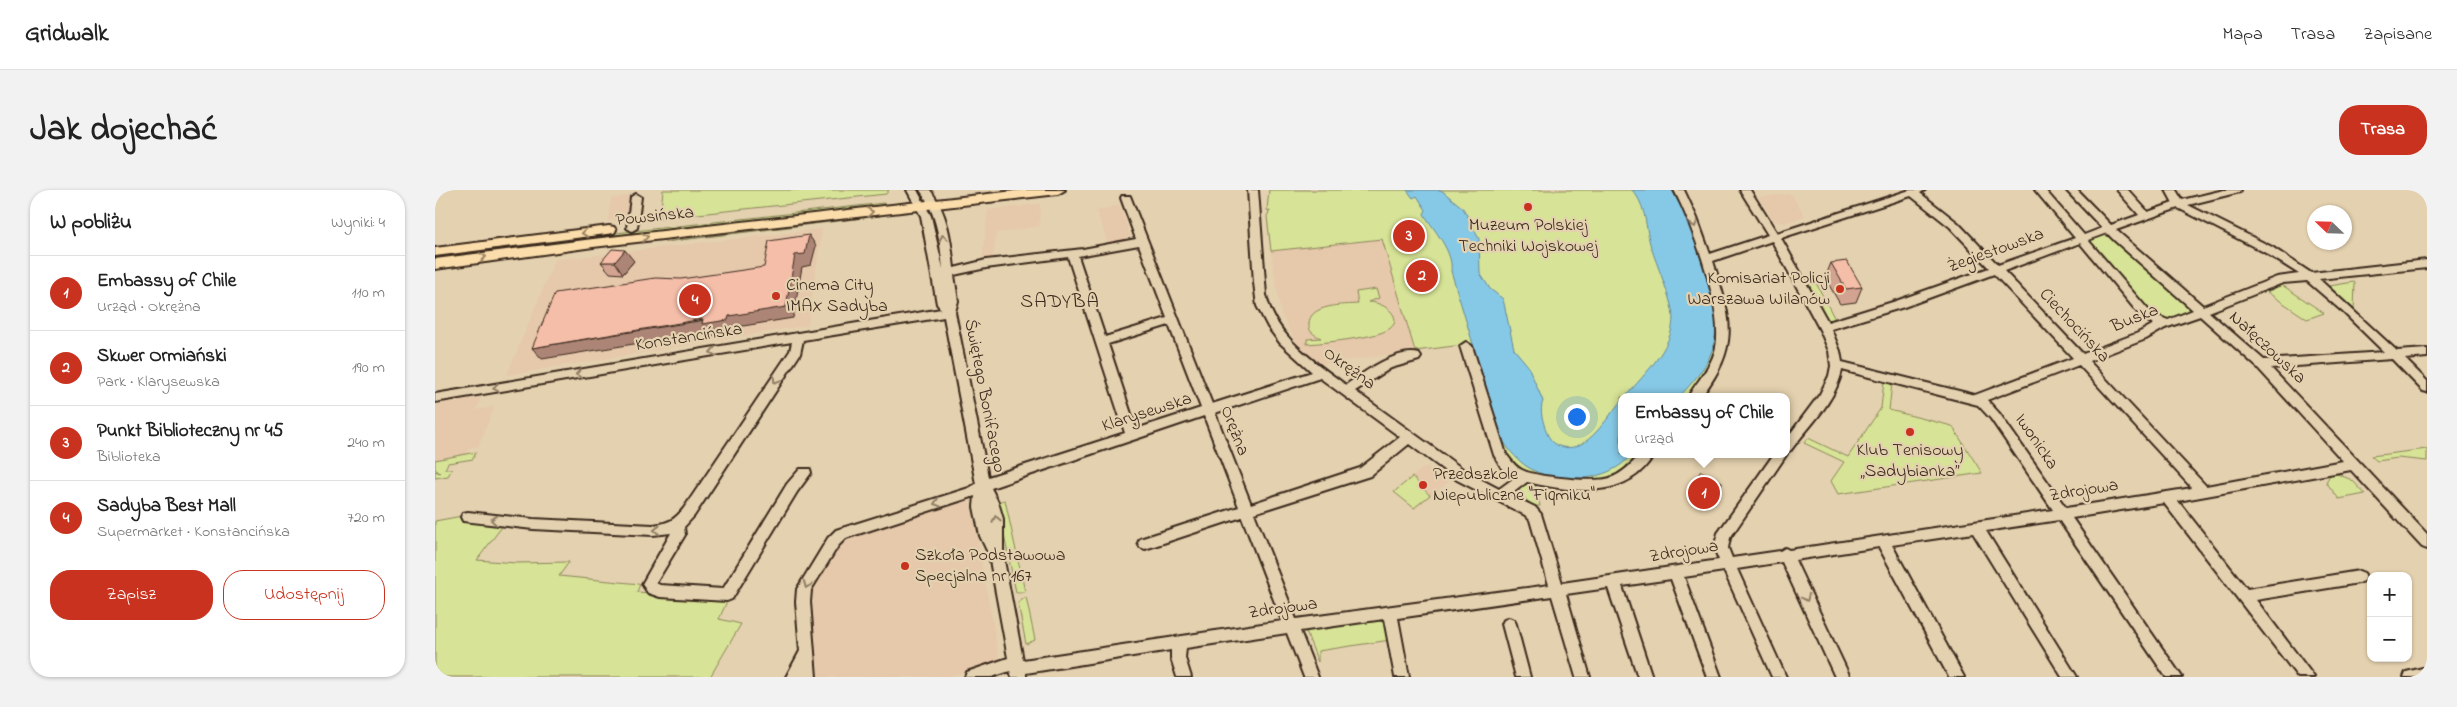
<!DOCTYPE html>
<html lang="pl">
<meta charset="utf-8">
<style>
body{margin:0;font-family:"Indie Flower",sans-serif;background:#f2f2f2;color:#222}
.controls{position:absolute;right:15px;bottom:15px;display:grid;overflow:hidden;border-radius:10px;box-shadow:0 1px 4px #0004}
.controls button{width:45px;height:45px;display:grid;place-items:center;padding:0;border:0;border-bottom:1px solid #e0e0e0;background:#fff;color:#222;font:25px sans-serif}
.compass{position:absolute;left:1872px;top:15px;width:45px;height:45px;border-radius:50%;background:#fff;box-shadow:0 1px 4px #0004;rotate:293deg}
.you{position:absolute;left:1141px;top:226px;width:18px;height:18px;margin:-12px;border:4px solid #fff;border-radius:50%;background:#1a73e8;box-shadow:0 0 0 8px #1a73e833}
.badge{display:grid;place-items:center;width:32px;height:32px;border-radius:50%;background:#c8321e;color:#fff;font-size:16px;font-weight:700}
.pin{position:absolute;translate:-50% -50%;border:2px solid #fff;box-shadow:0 1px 5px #0006}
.popup{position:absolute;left:1183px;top:203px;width:172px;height:65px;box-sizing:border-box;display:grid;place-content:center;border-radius:10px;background:#fff;filter:drop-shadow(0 1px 4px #0005);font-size:16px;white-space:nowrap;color:#767676}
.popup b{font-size:19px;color:#222}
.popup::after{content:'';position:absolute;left:50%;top:100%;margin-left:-10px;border:10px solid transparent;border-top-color:#fff}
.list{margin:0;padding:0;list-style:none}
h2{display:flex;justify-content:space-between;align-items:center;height:65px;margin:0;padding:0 20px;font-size:21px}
h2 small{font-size:16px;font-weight:400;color:#767676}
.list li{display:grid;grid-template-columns:32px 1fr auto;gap:15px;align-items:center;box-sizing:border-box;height:75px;padding:0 20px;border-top:1px solid #e0e0e0}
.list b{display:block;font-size:19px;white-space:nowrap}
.list p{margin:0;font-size:16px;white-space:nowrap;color:#767676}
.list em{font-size:16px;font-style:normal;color:#767676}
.actions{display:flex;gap:10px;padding:15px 20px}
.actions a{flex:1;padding:11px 0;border:1px solid #c8321e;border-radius:20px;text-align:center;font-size:18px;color:#c8321e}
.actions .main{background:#c8321e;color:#fff}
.map{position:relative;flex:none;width:1992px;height:487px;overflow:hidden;border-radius:20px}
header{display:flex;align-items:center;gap:30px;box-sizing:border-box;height:70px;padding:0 25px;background:#fff;border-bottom:1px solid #e0e0e0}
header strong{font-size:24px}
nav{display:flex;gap:28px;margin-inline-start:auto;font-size:18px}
.intro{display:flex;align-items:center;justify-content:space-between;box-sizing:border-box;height:120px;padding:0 30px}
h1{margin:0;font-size:35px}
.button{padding:12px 22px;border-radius:20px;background:#c8321e;color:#fff;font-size:18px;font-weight:700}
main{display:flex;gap:30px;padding:0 30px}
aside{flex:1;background:#fff;border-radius:20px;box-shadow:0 1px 4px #0004}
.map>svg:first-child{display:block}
.built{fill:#e6c8aa}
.green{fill:#d7e396;stroke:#89865a}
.water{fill:#86c9e7;stroke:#688997}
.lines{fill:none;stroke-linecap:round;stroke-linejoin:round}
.minor-casing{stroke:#3b2a1e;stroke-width:4}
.major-casing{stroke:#3b2a1e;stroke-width:4}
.minor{fill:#e4d1af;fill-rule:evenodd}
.major{fill:#fbddab;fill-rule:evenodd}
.wall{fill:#d3a391;stroke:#3b2a1e}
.shaded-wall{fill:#ac8576;stroke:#3b2a1e}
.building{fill:#f5bea9;stroke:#3b2a1e}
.oneway{stroke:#9b8464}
.oneway2{stroke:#907e66}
.poi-dot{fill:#c8321e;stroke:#e4d1af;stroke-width:2}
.labels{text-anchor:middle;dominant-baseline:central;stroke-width:4.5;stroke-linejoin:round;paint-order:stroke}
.street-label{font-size:18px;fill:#3b2a1e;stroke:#e4d1af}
.poi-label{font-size:18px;fill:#3b2a1e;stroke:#e4d1af;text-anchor:start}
.quarter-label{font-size:20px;letter-spacing:1px;fill:#3b2a1e;stroke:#e4d1af}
</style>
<header>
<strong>Gridwalk</strong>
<nav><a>Mapa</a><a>Trasa</a><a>Zapisane</a></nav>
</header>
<div class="intro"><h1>Jak dojechać</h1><a class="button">Trasa</a></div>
<main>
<aside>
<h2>W pobliżu<small>Wyniki: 4</small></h2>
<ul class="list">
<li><span class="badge">1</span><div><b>Embassy of Chile</b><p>Urząd · Okrężna</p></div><em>110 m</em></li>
<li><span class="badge">2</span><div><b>Skwer Ormiański</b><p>Park · Klarysewska</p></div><em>190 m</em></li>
<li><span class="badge">3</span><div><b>Punkt Biblioteczny nr 45</b><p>Biblioteka</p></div><em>240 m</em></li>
<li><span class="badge">4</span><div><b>Sadyba Best Mall</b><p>Supermarket · Konstancińska</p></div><em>720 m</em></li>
</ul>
<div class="actions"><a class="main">Zapisz</a><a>Udostępnij</a></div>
</aside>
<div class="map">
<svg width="1992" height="487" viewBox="0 0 1992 487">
<rect width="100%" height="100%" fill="#e4d1af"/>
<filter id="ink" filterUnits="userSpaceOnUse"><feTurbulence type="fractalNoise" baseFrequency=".02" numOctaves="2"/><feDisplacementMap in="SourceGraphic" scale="10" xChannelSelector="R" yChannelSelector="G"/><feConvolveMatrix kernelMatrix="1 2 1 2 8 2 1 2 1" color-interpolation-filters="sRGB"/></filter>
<g filter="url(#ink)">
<path class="built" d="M200,4L198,28L173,31L176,9Z
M1356,4L1370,26L1348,33L1338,30L1324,7Z
M605,14L604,36L561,43L558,68L547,70L553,20Z
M684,15L695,45L690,50L673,54L662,21Z
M387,39L373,135L72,185L120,70Z
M947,49L980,161L885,174L862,154L846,124L836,61Z
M46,207L41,220L59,217L43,256L33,258L31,264L0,270V215Z
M991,276L1013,292L980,319L959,302Z
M535,309L564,470L513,487H382L377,402L409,350Z"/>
<path class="green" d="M228,0H454L451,4L225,28Z
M834,0H1241L1261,50L1286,136C1284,164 1269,185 1254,207H1186V264H1208L1190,282L1176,288L1152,293L1092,283L1079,275L1068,262L1035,154L980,161L947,49L836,61L832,26L835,21L832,20Z
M449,13L448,15L0,70V66L154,46Z
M446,24L445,26L229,52Z
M1670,45L1681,51L1756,117V121L1734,131L1718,127L1653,53L1654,50Z
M1919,92L1920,93L1919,119L1894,96Z
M1381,93L1401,131H1392L1372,94Z
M1847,95L1889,123L1872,129L1832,102Z
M941,99L944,108L933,112C952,112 974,132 948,142C934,148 887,153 872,154V149L886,148C880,145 873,142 874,134C874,114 909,115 923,114L921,102Z
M1449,191L1457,193L1454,220L1517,236L1547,283L1403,304L1396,291L1409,272L1369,253L1373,248L1413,267L1446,218Z
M1992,259V271L1963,268L1942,271L1936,266Z
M41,262L38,269L13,273L10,279H17L13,286L0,288V281L5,283L0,279V270Z
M1902,284L1917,290L1930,304L1904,309L1891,292L1895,285Z
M977,287C985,293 987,299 995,305L979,318L959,302Z
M1100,293L1105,316H1098L1087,306L1084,299L1085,295Z
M570,310L590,402H581L562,312Z
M27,326V330L69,334L42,370L81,373L134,372L124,386L205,394L202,402L293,409L284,429L306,434L275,487H0V331Z
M591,407L600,450L591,454L583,413Z
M944,430L952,435L955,450L883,461V472L870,439Z"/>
<path class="water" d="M972,0H1006L1028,18L1044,49L1045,83L1055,99L1068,109L1079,159L1093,176L1108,211C1104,221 1108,231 1111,241C1114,249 1119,255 1127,257C1153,263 1172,227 1186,211V264H1197C1175,293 1120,296 1091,276C1080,268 1072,258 1066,247L1016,81C1019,62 998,39 989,24L991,20L982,6L978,8Z
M1197,0H1237L1238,2L1246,16C1260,56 1288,111 1279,153C1275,174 1258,192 1244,207H1190C1210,183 1244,153 1237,119C1232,98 1223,78 1216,57C1210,38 1212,16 1197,0Z"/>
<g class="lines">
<defs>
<path id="minor" d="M472,0H482L496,26L508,79C505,50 502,24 485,0H495C513,23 516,51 519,78L551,70L648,59L701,49L686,8L687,6H695L777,214L877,182L845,153L833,137L822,116L819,93L813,0H823L831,105C840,147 879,171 911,195C928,183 962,158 984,164L986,167L984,170L956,178L920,201L1032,282L1064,299L1079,288L1069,282L1059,265L1025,156L1031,152L1037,156L1071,264C1076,270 1079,276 1087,280C1100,287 1161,293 1175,288C1187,284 1197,274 1205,264H1219C1193,311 1136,302 1092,292L1075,305L1100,317L1106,324L1127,393L1284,370L1279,358L1283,343L1339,264H1352V262V264L1295,348L1293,358L1297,368L1345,361L1350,358L1354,360L1618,320L1556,229L1543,215L1407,180C1401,211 1374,236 1356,260L1352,262V248L1385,204L1394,186L1396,176L1394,161L1385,140L1337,51L1278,71C1296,130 1306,154 1266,207H1253C1262,191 1275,179 1280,161C1291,124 1257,34 1239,0H1249L1262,28L1275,64L1333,45L1305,0H1315L1342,43L1475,0H1490L1485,3L1523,33L1563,75L1640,48L1600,0H1610L1649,45L1667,38L1631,0H1642L1676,35L1704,25L1682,0H1693L1713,22L1738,13L1731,0H1741L1747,10L1789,0H1806L1805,2L1753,15L1837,57L1876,83L1992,70V78L1884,89L1962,161L1992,159V167L1970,169L1992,191V202L1988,201L1957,169L1836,178L1992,344V359L1987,357L1916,280L1743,311L1812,399L1924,381L1929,383L1931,387L1929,391L1924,393L1821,410L1879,487H1863L1729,313L1637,328L1747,487H1731L1624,330L1551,341L1642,487H1627L1538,343L1457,355L1529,487H1514L1444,357L1360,370L1415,487H1400L1347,372L1302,379L1351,487H1337L1289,381L1249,387L1286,487H1272L1236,389L1187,396L1217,487H1203L1173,398L1131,404L1155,487H1141L1117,406L963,428L974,487H960L949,429L865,441L883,487H869L852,443L751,458L750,468L756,487H742L736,468V460L591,483V487H577L575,481L557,487H530L532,482L573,468L554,365L545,346L539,317L540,306L411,348L403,356L376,400L375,412L381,487H351L365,461L361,412L362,399L393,348L401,340L534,298L541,294L509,127L368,150L365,164L259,326L249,337L250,345L221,393L225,395L288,399L352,294L365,279H375L376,283L362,302L297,409L292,411L225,407L213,403L207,394L236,343L218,345L98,339L28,331L26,327L28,323L33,322L98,329L218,335C232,334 240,330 249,318L355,161L357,152L0,212V204L506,119L502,114L486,26ZM1476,6L1515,37L1554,78L1461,111L1393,132L1346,48ZM1743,18L1829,62L1864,84L1842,87L1768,116L1681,40ZM1672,43L1680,51L1758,120L1733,130L1716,123L1653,50ZM1645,53L1708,129L1719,134L1703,143L1648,164L1569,81ZM704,55L732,128L670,147L643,66ZM633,67L690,243L553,287L520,122L523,111L519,85L551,78ZM1559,84L1638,168L1540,205L1407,172L1405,161L1396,139L1469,117ZM1872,91L1908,122L1949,162L1829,170L1774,122L1848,93ZM1765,126L1822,177L1908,271L1771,296L1654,171L1711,149L1730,138ZM734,135L766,218L701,239L673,154ZM1644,175L1757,298L1631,318L1564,223L1552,210ZM885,188L965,247L925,278L816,314L780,223ZM769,226L804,317L705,349L703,353L705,357L710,359L807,327L847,431L588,470L568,365V329L563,312L556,298ZM974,254L1022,290L1090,325L1095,330L1114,395L861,429L819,323L935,286Z
M201,4L206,7L202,38L197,41L192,38L196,7Z
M1074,428L1079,430L1081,434L1095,487H1081L1067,434L1069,430Z
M1992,477V487H1969L1971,482Z"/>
<path id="major" d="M588,0H630L623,4L158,57L0,79V69L158,49Z
M174,36L179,37L181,40L179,43L0,66V58Z"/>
</defs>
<use href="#minor" class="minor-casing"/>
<use href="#major" class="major-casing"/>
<use href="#minor" class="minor"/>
<use href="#major" class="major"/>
</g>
<path class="wall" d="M199,71L188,84L175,83L166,72Z
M1396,73L1427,97L1421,112L1405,114L1390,88Z
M1258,292L1284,303L1276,314L1255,303Z"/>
<path class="shaded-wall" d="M374,45L381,56L376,75L367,77L358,128L302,137L301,141L275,146L272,142L107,169L97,158L294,126L360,65Z
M190,60L199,71L188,84L180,72Z
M1287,292L1284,303L1276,314L1279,303Z"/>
<path class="building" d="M374,45L370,64L360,65L351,117L294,126L293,130L267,134L268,129L97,158L120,103L220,88L246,89L329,77L334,51Z
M177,59L190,60L180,72H166Z
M1412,71L1427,97L1411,99L1396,73Z
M1266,281L1287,292L1279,303L1258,292Z"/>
<defs><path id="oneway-chevron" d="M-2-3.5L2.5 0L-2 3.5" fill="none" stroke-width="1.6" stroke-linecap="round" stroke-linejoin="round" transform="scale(1.25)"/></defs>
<g class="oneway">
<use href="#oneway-chevron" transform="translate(435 22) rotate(-7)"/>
<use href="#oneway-chevron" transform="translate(150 43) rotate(174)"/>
<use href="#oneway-chevron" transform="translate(210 47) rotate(-7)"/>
<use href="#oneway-chevron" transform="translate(48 67) rotate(-8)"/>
</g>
<g class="oneway2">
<use href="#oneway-chevron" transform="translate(1259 34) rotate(71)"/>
<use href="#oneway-chevron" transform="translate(508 48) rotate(-101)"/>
<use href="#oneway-chevron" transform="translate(278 162) rotate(171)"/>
<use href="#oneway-chevron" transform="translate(144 184) rotate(170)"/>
<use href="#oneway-chevron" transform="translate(341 190) rotate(123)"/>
<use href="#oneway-chevron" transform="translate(61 198) rotate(171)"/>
<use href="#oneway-chevron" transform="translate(502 313) rotate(162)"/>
<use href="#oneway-chevron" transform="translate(561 329) rotate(-101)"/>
<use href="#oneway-chevron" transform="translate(59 330) rotate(-174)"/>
<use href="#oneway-chevron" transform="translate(222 340) rotate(-179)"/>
<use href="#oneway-chevron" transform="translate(372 395) rotate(113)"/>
<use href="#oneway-chevron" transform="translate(1371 408) rotate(65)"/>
</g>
</g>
<g class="poi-dot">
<circle cx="1093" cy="17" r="5"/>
<circle cx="1405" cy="99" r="5"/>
<circle cx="341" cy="106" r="5"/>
<circle cx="1475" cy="242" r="5"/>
<circle cx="988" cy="295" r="5"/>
<circle cx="470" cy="376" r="5"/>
</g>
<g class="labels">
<g class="street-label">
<text transform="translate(220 27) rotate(-6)">Powsińska</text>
<text transform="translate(1561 61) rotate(-20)">Żegiestowska</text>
<text transform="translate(1700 129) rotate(-22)">Buska</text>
<text transform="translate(1639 136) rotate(47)">Ciechocińska</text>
<text transform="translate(254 148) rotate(-9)">Konstancińska</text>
<text transform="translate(1832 158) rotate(43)">Nałęczowska</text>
<text transform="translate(914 179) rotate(36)">Okrężna</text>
<text transform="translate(549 206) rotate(79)">Świętego Bonifacego</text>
<text transform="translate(712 223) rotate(-18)">Klarysewska</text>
<text transform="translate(799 241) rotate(69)">Orężna</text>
<text transform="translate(1601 252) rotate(56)">Iwonicka</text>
<text transform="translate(1649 301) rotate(-9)">Zdrojowa</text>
<text transform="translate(1249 362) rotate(-9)">Zdrojowa</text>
<text transform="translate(848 419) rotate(-8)">Zdrojowa</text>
</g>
<g class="poi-label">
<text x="1093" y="36" text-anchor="middle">Muzeum Polskiej<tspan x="1093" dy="21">Techniki Wojskowej</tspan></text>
<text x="1395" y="89" text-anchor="end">Komisariat Policji<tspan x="1395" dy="21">Warszawa Wilanów</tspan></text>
<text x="351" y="96">Cinema City<tspan x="351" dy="21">IMAX Sadyba</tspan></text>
<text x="1475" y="261" text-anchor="middle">Klub Tenisowy<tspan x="1475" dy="21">„Sadybianka”</tspan></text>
<text x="998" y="285">Przedszkole<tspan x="998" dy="21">Niepubliczne "Fiqmiku"</tspan></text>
<text x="480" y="366">Szkoła Podstawowa<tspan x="480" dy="21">Specjalna nr 167</tspan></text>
</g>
<g class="quarter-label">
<text x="625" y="112">SADYBA</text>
</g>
</g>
</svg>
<div class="controls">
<button>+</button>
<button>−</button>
</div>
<svg class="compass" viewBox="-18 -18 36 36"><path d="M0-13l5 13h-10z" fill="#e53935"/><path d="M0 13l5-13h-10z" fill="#767676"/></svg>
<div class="you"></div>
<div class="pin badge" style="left:1269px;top:303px">1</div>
<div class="popup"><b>Embassy of Chile</b>Urząd</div>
<div class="pin badge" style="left:987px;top:86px">2</div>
<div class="pin badge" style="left:974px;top:46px">3</div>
<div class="pin badge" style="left:260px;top:110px">4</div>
</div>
</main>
